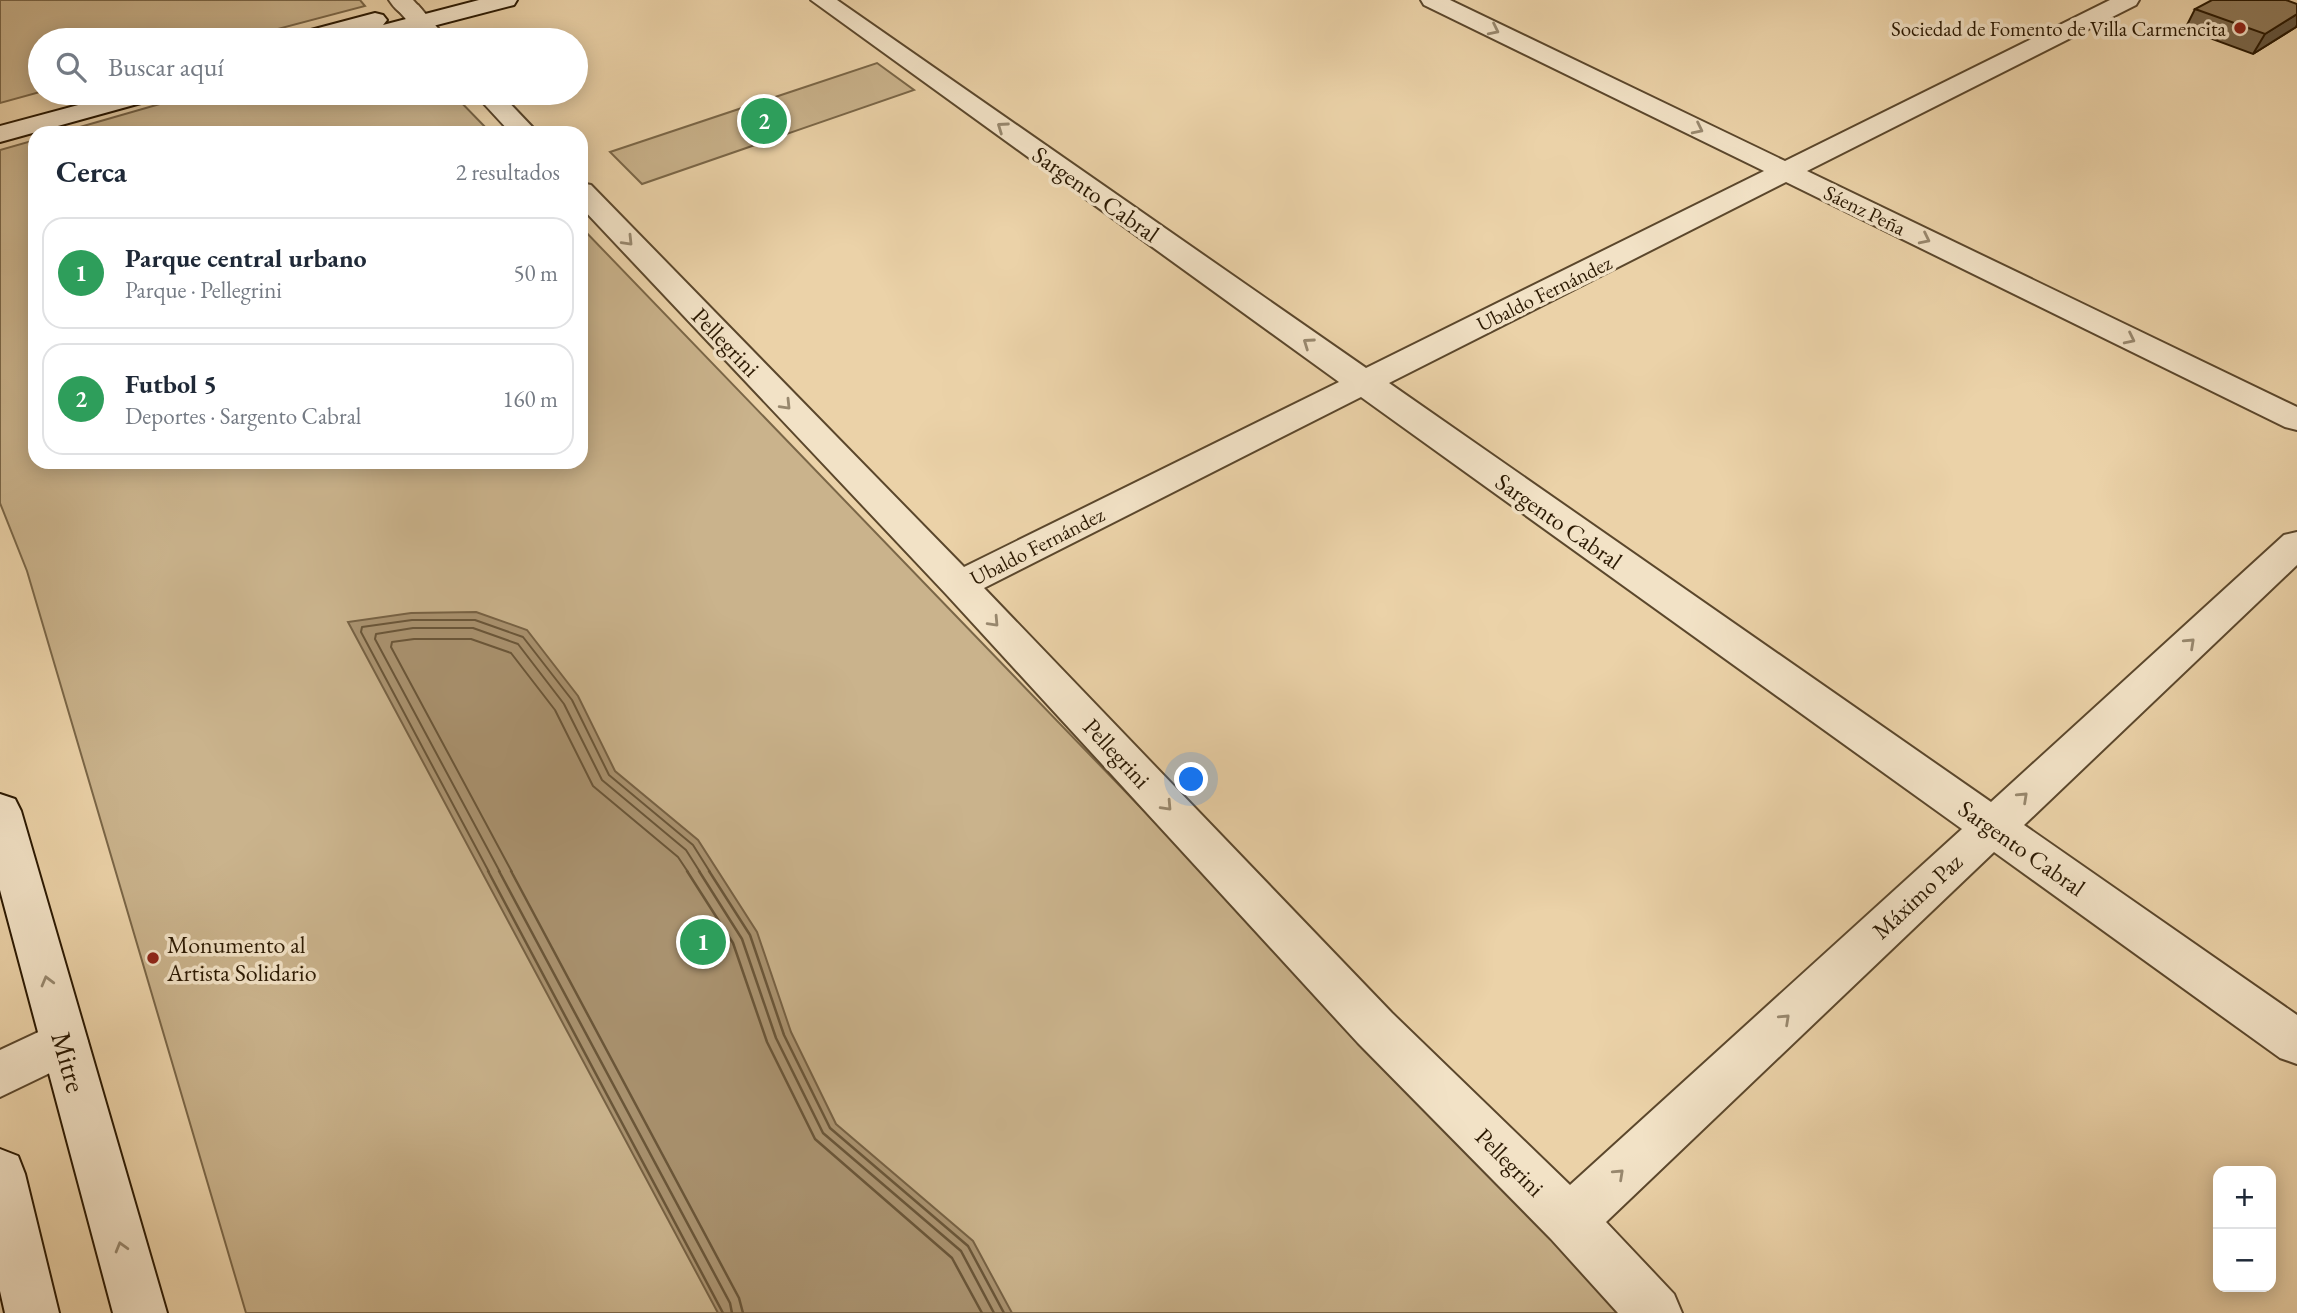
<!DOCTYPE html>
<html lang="es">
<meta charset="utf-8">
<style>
body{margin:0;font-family:"EB Garamond",serif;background:#f6f6f7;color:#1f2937}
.controls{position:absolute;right:21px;bottom:21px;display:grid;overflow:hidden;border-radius:14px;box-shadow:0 4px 18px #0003}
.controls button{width:63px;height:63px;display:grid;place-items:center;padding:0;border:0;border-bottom:2px solid #e0e1e3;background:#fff;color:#1f2937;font:35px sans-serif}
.you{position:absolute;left:1192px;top:780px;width:24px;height:24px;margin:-18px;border:5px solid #fff;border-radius:50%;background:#1a73e8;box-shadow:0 0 0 10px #1a73e833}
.badge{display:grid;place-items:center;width:46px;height:46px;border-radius:50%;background:#8f2418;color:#fff;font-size:23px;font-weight:700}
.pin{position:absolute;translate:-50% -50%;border:4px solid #fff;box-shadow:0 2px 7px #0006}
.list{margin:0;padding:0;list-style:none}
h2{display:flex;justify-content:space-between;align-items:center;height:91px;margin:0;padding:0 28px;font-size:30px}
h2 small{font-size:23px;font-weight:400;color:#747a83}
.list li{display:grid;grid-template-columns:46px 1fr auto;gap:21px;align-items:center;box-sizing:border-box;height:112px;margin:0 14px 14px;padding:0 14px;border:2px solid #e0e1e3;border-radius:21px}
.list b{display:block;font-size:26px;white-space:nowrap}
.list p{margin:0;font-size:23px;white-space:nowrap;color:#747a83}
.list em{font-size:23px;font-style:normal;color:#747a83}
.icon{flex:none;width:38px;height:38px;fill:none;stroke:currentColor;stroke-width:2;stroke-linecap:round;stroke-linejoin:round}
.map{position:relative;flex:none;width:2297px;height:1313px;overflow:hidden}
.search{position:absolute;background:#fff;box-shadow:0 4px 18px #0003;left:28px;top:28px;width:560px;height:77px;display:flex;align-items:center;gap:18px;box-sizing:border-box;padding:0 24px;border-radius:38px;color:#747a83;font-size:26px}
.panel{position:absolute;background:#fff;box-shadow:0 4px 18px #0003;left:28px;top:126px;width:560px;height:343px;border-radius:21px}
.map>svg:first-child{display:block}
.green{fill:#cab38c;stroke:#7a6647;stroke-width:2}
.water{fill:#aa9370;stroke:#776244;stroke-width:2}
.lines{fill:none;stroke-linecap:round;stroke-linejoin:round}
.shore-far1{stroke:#6a5639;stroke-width:2}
.shore{stroke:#6a5639;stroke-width:2.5}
.minor-casing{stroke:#5b472c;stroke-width:4}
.tertiary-casing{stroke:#5b472c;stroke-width:4}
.secondary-casing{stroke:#2b1902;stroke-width:4}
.minor{fill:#f2e2c6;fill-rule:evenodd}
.tertiary{fill:#f2e2c6;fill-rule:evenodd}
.secondary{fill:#f2e2c6;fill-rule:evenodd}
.wall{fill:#7b684c;stroke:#2b1902;stroke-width:2}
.shaded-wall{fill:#64553e;stroke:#2b1902;stroke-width:2}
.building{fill:#8f7958;stroke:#2b1902;stroke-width:2}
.oneway{stroke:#98886e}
.poi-dot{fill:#8f2418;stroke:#f2e2c6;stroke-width:2.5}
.labels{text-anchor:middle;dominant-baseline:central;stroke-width:7;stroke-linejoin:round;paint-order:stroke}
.far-poi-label{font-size:21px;fill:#2b1902;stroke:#f2e2c6;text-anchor:end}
.far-street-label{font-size:21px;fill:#2b1902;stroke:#f2e2c6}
.street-label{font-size:24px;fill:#2b1902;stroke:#f2e2c6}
.poi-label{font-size:24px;fill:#2b1902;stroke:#f2e2c6;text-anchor:start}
.near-street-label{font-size:28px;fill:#2b1902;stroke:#f2e2c6}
</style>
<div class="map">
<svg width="2297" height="1313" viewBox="0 0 2297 1313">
<rect width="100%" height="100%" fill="#ebd2a8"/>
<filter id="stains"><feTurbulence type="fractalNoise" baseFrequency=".00286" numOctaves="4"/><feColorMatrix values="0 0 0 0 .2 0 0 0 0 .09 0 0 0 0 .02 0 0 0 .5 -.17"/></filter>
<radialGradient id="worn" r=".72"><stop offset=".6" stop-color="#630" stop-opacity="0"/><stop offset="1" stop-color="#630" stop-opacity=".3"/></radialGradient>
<path class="green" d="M0,0H360L365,6L236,40H40V92L0,103Z
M877,63L914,90L642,184L610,152Z
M198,93H452L491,133H59Z
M35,140V462H581V227L1628,1313H246L27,571L0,503V150Z"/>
<path class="water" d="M476,612L527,630L578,696L615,771L698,840L757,932L791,1032L836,1124L973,1241L1012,1313H718L348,622L411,613Z"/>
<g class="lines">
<path class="shore-far1" d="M489,872L361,632L362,627L412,620H475L523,637L572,700L609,775L693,845L710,872
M500,872L375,639L376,634L413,628H473L518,644L564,704L602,780L686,850L700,872
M512,872L391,647L392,642L414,639H471L511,653L555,710L593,786L678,857L688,872"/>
<path class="shore" d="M488,871L723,1313
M499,871L730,1303L732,1313
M511,871L739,1298L743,1313
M687,871L733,943L767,1042L815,1139L952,1258L982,1313
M699,871L742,939L776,1038L823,1133L961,1251L994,1313
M709,871L750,935L784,1035L830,1128L968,1246L1004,1313"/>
<defs>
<path id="minor" d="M811,0H837L1366,368L1764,171L1424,5L1421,0H1450L1785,161L2110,0H2139L2136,5L1807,171L2297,407V430L2285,427L1786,182L1389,383L1991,802L2284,535L2297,532V565L2024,825L2297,1015V1064L2280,1058L1994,852L1606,1222L1674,1294L1682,1313H1618L1551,1239L1358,1043L946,594L581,207V183L591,185L964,567L1339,382ZM1361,397L1962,829L1570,1185L1392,1013L984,588Z
M410,3L418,5L448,40H424L398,10L402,5Z
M474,93H500L538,133H511Z
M64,1020L81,1026L88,1042L81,1058L0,1097V1050Z"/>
<path id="tertiary" d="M389,0H413L422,10L418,15C404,18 397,12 389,0Z"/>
<path id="secondary" d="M479,0H517L514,5L379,40H340L343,36L326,40H288L292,35L375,13L383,15L387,20L383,25Z
M123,93H163L159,98L0,142V126Z
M0,794L15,799L21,811L167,1313H113L0,890Z
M0,1149L18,1156L25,1174L59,1313H5L0,1291Z"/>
</defs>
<use href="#minor" class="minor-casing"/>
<use href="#tertiary" class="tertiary-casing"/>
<use href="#secondary" class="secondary-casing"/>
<use href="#minor" class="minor"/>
<use href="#tertiary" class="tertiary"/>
<use href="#secondary" class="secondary"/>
</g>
<path class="wall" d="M2195,9L2296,27L2253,54L2185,29Z"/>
<path class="shaded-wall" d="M2297,14V25L2296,27L2253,54L2265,34Z"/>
<path class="building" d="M2212,0H2286L2297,4V14L2265,34L2195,9Z"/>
<defs><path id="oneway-chevron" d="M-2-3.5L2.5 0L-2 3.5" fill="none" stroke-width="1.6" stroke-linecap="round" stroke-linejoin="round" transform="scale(1.75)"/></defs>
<g class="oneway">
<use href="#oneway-chevron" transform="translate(1494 30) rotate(26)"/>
<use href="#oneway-chevron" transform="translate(1002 127) rotate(-145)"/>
<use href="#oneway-chevron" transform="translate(1698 129) rotate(26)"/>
<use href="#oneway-chevron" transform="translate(1925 239) rotate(26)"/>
<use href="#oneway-chevron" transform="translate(628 241) rotate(46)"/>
<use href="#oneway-chevron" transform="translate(2130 339) rotate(26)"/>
<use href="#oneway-chevron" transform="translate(1308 343) rotate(-145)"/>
<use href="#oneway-chevron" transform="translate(786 405) rotate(46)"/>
<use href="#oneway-chevron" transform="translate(994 622) rotate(47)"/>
<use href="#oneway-chevron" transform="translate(2190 643) rotate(-43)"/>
<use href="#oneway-chevron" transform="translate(2023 797) rotate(-43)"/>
<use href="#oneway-chevron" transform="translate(1167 806) rotate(47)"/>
<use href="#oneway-chevron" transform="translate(47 981) rotate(-105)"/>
<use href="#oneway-chevron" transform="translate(1785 1019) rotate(-43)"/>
<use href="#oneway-chevron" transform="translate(1619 1174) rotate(-43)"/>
<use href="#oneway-chevron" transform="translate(121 1247) rotate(-106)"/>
</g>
<g class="poi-dot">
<circle cx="2240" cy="28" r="7"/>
<circle cx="153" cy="958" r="7"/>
</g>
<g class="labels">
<g class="far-poi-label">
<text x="2226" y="28">Sociedad de Fomento de Villa Carmencita</text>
</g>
<g class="far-street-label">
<text transform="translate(1865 210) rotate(26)">Sáenz Peña</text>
<text transform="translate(1544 293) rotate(-26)">Ubaldo Fernández</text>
<text transform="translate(1037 546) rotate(-27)">Ubaldo Fernández</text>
</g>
<g class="street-label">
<text transform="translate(1096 194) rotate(35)">Sargento Cabral</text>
<text transform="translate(726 342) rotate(46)">Pellegrini</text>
<text transform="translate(1559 521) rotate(35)">Sargento Cabral</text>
<text transform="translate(1117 753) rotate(47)">Pellegrini</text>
<text transform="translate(2022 848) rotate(35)">Sargento Cabral</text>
<text transform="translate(1917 896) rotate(-43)">Máximo Paz</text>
<text transform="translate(1510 1162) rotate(45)">Pellegrini</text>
</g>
<g class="poi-label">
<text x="167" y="944">Monumento al<tspan x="167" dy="28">Artista Solidario</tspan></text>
</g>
<g class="near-street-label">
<text transform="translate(69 1062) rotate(74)">Mitre</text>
</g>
</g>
<rect width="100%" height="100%" filter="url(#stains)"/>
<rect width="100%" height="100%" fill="url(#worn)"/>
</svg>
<div class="controls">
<button>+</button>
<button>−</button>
</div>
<div class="you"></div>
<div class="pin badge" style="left:703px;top:942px;background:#2e9e5b">1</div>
<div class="pin badge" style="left:764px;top:121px;background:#2e9e5b">2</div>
<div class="search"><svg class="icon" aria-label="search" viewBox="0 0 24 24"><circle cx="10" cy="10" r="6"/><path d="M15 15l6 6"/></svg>Buscar aquí</div>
<section class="panel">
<h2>Cerca<small>2 resultados</small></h2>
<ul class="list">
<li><span class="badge" style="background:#2e9e5b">1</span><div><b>Parque central urbano</b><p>Parque · Pellegrini</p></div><em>50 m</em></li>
<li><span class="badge" style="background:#2e9e5b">2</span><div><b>Futbol 5</b><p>Deportes · Sargento Cabral</p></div><em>160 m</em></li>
</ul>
</section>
</div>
